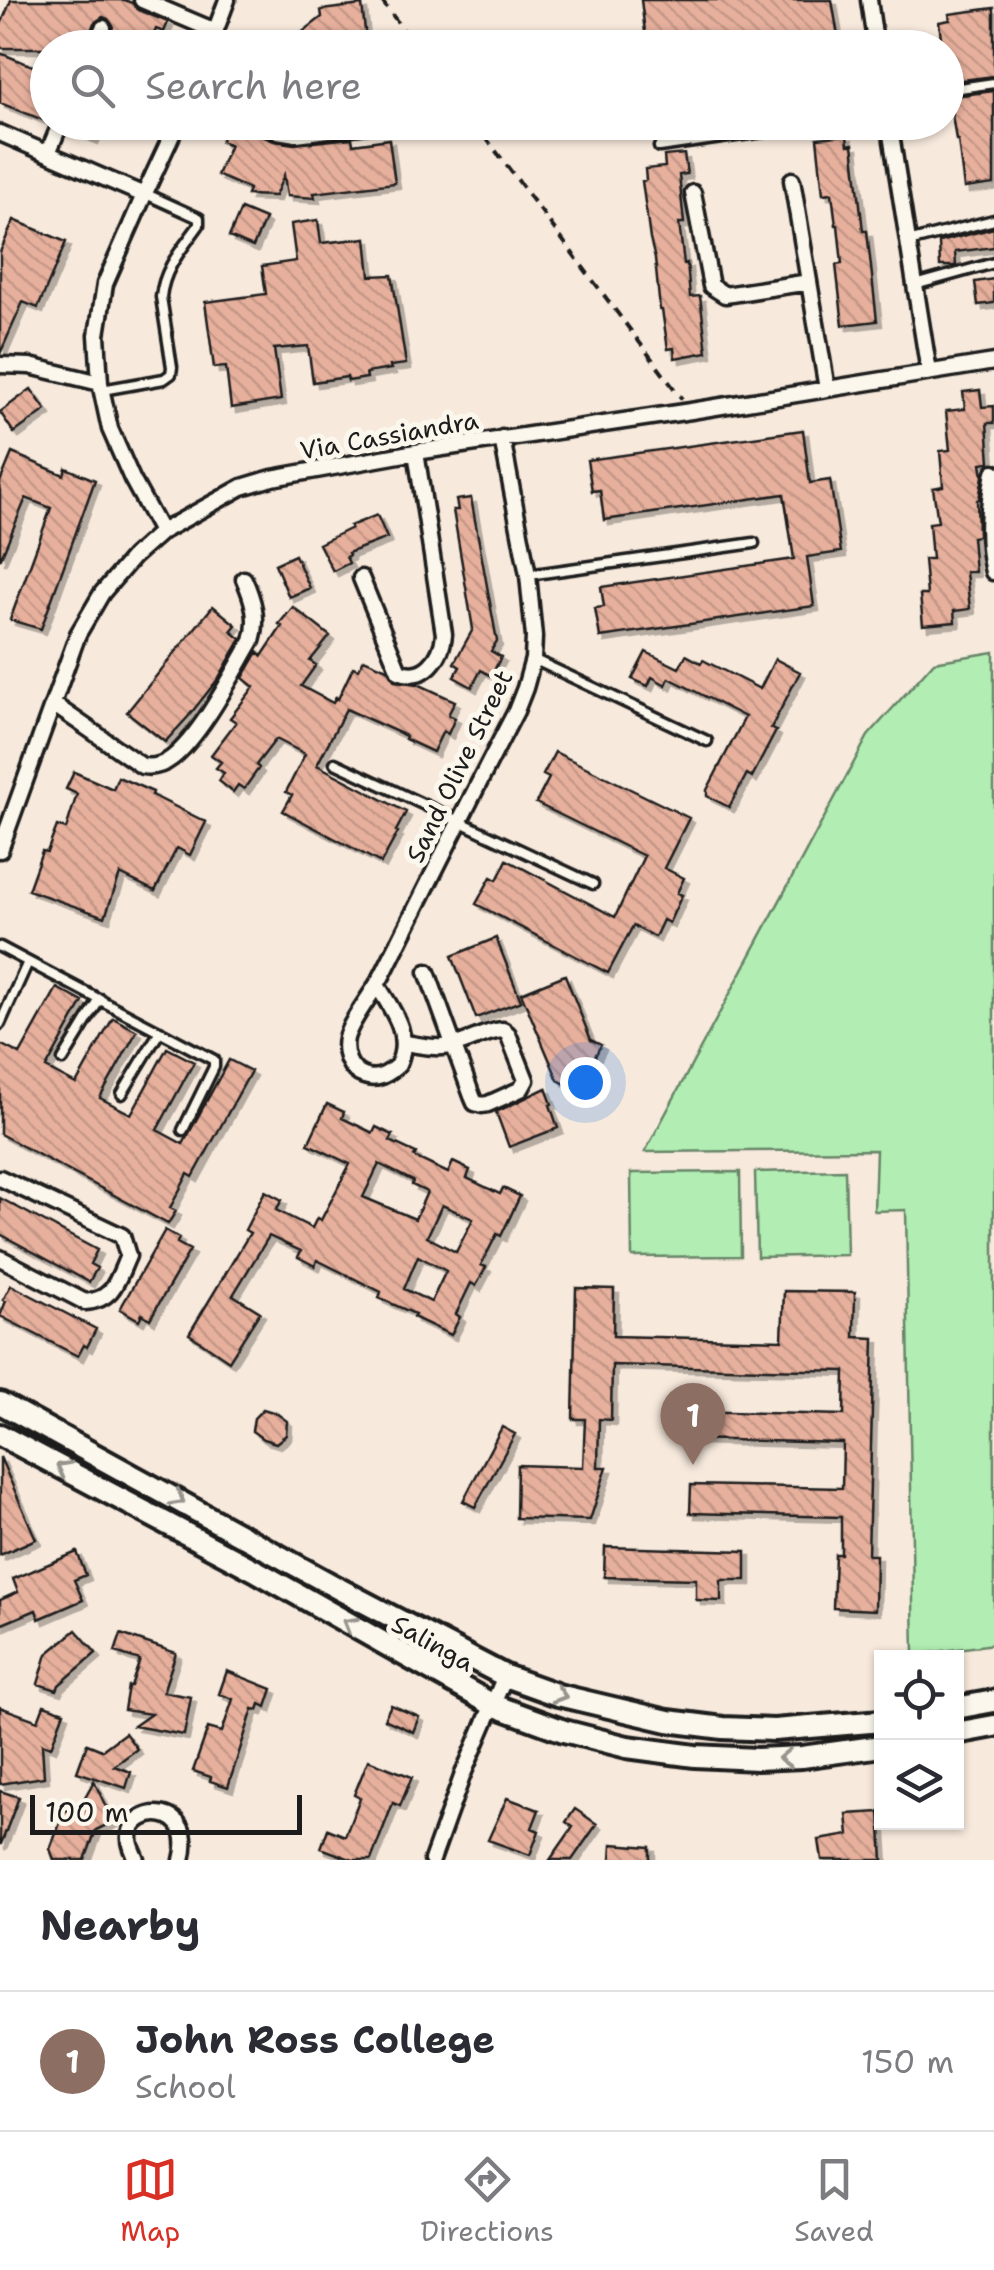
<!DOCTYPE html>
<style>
body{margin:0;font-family:"Shantell Sans",sans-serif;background:#f7f7f7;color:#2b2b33}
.controls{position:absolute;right:30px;bottom:30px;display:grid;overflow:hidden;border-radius:0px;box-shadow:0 2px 8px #0004}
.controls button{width:90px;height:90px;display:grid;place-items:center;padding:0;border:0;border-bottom:2px solid #e1e1e2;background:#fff;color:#2b2b33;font:50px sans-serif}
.scale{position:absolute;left:30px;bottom:25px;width:272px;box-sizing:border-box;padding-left:10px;border:5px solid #1c1c1c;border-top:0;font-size:28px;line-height:35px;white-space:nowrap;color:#1c1c1c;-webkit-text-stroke:8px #fbf7ec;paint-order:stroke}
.you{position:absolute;left:585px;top:1082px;width:35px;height:35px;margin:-25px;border:8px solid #fff;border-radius:50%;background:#1a73e8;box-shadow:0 0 0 15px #1a73e833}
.badge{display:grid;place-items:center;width:65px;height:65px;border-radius:50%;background:#d93025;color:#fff;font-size:32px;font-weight:700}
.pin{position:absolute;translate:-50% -82px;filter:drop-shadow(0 2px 5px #0008)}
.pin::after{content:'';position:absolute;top:52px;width:35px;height:30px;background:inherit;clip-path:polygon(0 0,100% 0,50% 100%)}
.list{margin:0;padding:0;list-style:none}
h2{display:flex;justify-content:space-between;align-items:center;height:130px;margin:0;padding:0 40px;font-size:42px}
h2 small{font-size:32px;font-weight:400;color:#7c7c81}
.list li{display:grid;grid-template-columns:65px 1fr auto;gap:30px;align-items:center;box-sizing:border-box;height:140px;padding:0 40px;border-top:2px solid #e1e1e2}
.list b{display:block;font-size:38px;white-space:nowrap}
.list p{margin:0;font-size:32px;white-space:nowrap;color:#7c7c81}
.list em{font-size:32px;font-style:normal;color:#7c7c81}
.icon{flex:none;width:55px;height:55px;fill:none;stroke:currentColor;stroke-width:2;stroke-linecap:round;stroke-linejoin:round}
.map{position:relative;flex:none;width:994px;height:1860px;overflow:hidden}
.search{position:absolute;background:#fff;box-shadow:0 2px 8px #0004;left:30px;right:30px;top:30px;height:110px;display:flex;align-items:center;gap:25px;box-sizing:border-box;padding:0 35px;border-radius:55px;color:#7c7c81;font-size:38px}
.sheet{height:270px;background:#fff}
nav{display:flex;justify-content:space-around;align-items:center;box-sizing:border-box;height:140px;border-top:2px solid #e1e1e2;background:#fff;font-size:28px;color:#7c7c81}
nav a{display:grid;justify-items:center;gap:5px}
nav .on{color:#d93025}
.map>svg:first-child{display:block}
.grass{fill:#b2eeb3;stroke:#678568;stroke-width:2.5}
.building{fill:url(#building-back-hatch);stroke:#1c1c1c;stroke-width:2.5;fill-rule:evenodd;filter:url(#shadow)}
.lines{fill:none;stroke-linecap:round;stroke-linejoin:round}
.lane-casing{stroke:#1c1c1c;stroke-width:15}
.street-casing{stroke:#1c1c1c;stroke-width:21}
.secondary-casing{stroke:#1c1c1c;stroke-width:28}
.path{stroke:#1c1c1c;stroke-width:4;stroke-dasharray:10 8;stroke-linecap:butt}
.lane{stroke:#fbf7ec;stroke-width:8}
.street{stroke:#fbf7ec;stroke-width:14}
.secondary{stroke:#fbf7ec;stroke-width:20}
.oneway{stroke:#97948e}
.labels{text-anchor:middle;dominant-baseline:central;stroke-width:10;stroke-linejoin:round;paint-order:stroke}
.street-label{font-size:25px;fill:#1c1c1c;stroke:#fbf7ec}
</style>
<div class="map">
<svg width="994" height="1860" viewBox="0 0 994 1860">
<defs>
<pattern id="building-back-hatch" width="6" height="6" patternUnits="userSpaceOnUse" patternTransform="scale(2.5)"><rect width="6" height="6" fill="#e7b09d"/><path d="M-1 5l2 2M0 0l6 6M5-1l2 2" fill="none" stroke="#c69787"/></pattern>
<filter id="shadow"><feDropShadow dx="5" dy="5" stdDeviation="0" flood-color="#0004"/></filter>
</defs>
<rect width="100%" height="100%" fill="#f7e9dc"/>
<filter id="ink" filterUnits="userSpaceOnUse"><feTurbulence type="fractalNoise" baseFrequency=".01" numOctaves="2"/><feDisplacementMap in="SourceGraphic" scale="20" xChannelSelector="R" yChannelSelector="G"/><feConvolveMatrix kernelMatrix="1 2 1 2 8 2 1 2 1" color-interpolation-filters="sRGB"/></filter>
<g filter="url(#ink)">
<path class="grass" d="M994,652V1644L914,1655L906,1210L874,1211L876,1150L645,1152L868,736L934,662Z
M845,1170L847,1255L757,1257L755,1172Z
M740,1172L741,1256L632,1257L631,1173Z"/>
<path class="building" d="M11,0H125L132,3L138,10L168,22L164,32L156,29L150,43L137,38L132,48H125L109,40L113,26L108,19L103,17L94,23L84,48H0V27Z
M641,0H832L840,48H724V43L675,48H647Z
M362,5L367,48H282L322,17L321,10Z
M994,8V76L946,82V45L942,46L939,22L950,20L949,14Z
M0,53L48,72V122L0,103Z
M994,91V184L964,188L958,140H956L951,108H947L946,97Z
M71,122H100L93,139L70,129Z
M229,122L246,126L252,132L274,141L294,144L352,138L353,144L389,139L395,183L314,193L315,198L287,196L284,175L275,196L247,195L249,189L217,175L230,145L221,141Z
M847,135L848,145L853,144L863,231H867L877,321L843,325L836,265L842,264L838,225H836L832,193L823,194L817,138Z
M684,154L687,174L679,175L684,223H679L684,264L687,263L690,297L700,296L707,352L675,358L674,348L668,349L662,310H660L655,259L650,239L642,181L646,180L645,169L665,167L664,156Z
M241,209L265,219L253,247L229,237Z
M14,220L66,242L38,308L23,302L0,354V252Z
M318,220L321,243L366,238L370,276L392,275L406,364L390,366L391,369L366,373L367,378L348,381L347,377L313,382L308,346L274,349L281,400L231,408L226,367L214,368L205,302L266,294L262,266L296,261L291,224Z
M994,228V247L955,252L956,266H940L939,242Z
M994,279V303L978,305L975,282Z
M31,389L46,410L14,433L0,412Z
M980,390L982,407L994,406V423H987L990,462L981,463L983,476L979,499L977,500L978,536L972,537L975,572H966L970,609L954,611L955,622L923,625L920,595H927L924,559H932L929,523L938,522L933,488L943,486L940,451L950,450L946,411L965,409L963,392Z
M803,430L810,483L830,480L841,552L807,557L814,606L600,637L595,608L604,607L601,587L794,559L784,494L604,520L600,490L592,491L587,460Z
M12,453L64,475L66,468L95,480L41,629L10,620L51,508L26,498L0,560V482Z
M471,498L497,641L491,651L501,657L491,676L481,670L472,687L454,677L460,667L454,663L473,629L453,510H458L456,500Z
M377,515L387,538L348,553L349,555L346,557L349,563L333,571L319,544L351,528L350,526Z
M295,555L310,588L289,597L275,564Z
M213,606L236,625L231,631L241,639L218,679L188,717L165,742L127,712Z
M293,607L330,636L310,661L316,665L301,686L333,703L336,697L338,699L353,667L359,669L364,659L387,669L395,681L418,684L455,701L448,715L455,718L448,734L443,731L433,752L405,739L406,736L346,709L317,765L406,812L396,831L398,832L381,863L283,811L292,795L286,792L305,754L276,739L256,765L259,768L244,789L238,785L233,792L219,781L224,773L216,768L221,762L211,755L236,722L230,718L254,687L243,678L258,652L262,656L282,626L279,624Z
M646,652L679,668L686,655L701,663L703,660L760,689L775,659L800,672L771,728L776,731L752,777L747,774L729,807L707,796V790L745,717L669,678L666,685L652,677L648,686L632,679Z
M555,752L689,818L664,868L684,878L677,893L682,895L669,923L663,920L655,937L633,926L608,973L476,904L491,877L497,880L507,860L615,917L644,856L536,803L549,778L543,775Z
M74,772L113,789L118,777L153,792L152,795L206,822L190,855L177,848L155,891L120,874L105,917L28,890L42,851L47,852L57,826L66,829L77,794L66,789Z
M496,938L521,1001L476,1018L452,956Z
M565,975L591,1040L601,1045L577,1090L558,1080L521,993Z
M57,988L83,1002L46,1068L76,1084L113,1018L137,1031L100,1098L131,1114L167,1048L194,1062L157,1130L183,1144L229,1060L251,1071L193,1177L188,1174L170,1208L176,1211L168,1224L0,1134V1044L20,1054Z
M546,1088L552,1104L550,1105L558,1128L509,1147L496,1112Z
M327,1104L344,1112L342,1118L373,1133L376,1127L393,1135L390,1141L416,1153L414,1157L448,1173L453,1162L470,1170L467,1178L500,1194L503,1188L520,1196L501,1236L497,1234L481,1265L486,1267L476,1286L471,1283L456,1314L460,1317L451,1335L413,1317L415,1314L379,1298L381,1292L317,1260L315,1266L298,1257L301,1251L269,1236L233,1295L260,1312L229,1361L189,1334L250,1233L245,1230L265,1191L282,1200L276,1210L312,1228L317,1218L321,1220L350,1164L308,1144ZM379,1164L413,1181L412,1185L427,1192L415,1219L363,1197ZM442,1205L473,1219L456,1252L427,1237ZM418,1256L446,1271L431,1302L404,1289Z
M0,1198L97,1250L90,1264L97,1268L89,1282L0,1234Z
M165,1230L179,1238L177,1243L190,1250L150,1319L142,1314L139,1320L120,1309Z
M11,1285L96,1329L87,1347L84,1345L78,1356L0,1316L6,1301L3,1300Z
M576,1288L614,1289L613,1336L782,1340L784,1291L855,1292L854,1337L874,1338L868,1555H876L875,1610L833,1608L835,1554H841V1517L690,1513L691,1485L842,1488L843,1443L692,1439V1411L844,1415L845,1371L612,1365L611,1420L599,1419L598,1467H607L590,1520L516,1518L517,1465L583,1467L585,1419H573Z
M263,1409L276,1413L287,1421L286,1435L276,1443L263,1439L252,1431L254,1418Z
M502,1427L515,1434L475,1507L463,1501Z
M0,1457L36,1539L0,1555Z
M605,1547L746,1551V1580H721V1601L696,1600V1579L604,1577Z
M77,1552L86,1575L74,1580L83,1600L39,1619L36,1610L0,1625V1600L18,1592L13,1579Z
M76,1630L96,1653L59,1685L57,1690L38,1684L47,1654Z
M121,1634L176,1653L163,1692L191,1697L184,1735L134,1726L151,1714L124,1710L128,1686H131L140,1660L115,1652Z
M227,1671L272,1689L266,1707L260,1704L258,1710L253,1709L228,1787L210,1781L211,1777L193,1771L208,1728L222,1732L233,1699L219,1694Z
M44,1705L64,1712L51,1747L42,1744L44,1777L0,1784V1707L38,1721Z
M391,1705L419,1717L413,1732L384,1719Z
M125,1733L137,1749L114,1766L131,1772L126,1788L77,1772L87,1744L102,1750Z
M368,1760L412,1777L400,1806L393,1803L371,1860H353L321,1848L328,1829L345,1836L360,1798L354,1795Z
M94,1781L113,1822L96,1830L85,1860H54L50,1849L65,1810L76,1813Z
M0,1791L19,1797L1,1844H0Z
M507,1798L539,1810L532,1828L539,1831L530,1855L488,1840Z
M575,1809L597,1824L572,1860H550L573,1827L566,1822Z
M880,1812L883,1860H822L819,1840L849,1835L847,1814Z
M612,1844L650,1847V1860H611Z"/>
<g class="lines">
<defs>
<path id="lane" d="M946,90L994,83
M659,147L833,122
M908,242L994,220
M915,285L994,263
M102,390L164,379L171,374L172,367L161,297C164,268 182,249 199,225V218L144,193
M528,575L754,543
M533,659L707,741
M335,763L593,884
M0,947L214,1060V1067L183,1130
M0,1024L28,962
M63,1060L100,999
M122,1094L160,1031"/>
<path id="street" d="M142,0L215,31
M869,0L876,48
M94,48L103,28
M209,48L227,0
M256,122L278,131L296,134L367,125
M889,122L929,372
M0,133L144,195
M48,153L61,122
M792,180L827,389
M693,193L711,286L725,295L809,282
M0,365L30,366L100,383
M161,532L132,479L110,429L100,383L97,335L105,284L144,195L178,122
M993,572C985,539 988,506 994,472
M361,578L399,671C424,682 442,658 444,634L416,452
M53,704L142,766C153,768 163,765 172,758C202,734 232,675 252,641C259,619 253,599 244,579
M0,850L78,634L102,593L133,557L161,532L242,487L272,478L416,452L691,411L994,362
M377,985C393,1011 412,1035 398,1065C388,1074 378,1081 364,1076C349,1071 343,1053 346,1038C351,1019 375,991 384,972C428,884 471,797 516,711L525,688L533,659L534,637L528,575L502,438
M404,1043C420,1045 439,1050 455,1045C471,1041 486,1031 503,1030L508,1034L526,1080L521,1089L488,1104L482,1105L475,1103L472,1096L427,972
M0,1178L122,1236L128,1256C117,1280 114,1300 85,1302L0,1258
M137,1860C134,1852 129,1845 130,1836C133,1804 197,1803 182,1860
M432,1860L463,1774L505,1676"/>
<path id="secondary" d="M0,1403L341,1590L505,1676L558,1695L668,1721L723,1728L774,1730L882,1721
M0,1435L258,1572L493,1705L564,1731L627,1747L695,1756L757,1759L802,1757L882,1746
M956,1708L994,1701
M956,1733L994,1726"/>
</defs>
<use href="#lane" class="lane-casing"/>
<use href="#street" class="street-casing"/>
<use href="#secondary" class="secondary-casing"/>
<path class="path" d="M381,0L417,48
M474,122L682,399"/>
<use href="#lane" class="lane"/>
<use href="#street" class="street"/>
<use href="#secondary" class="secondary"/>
</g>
<defs><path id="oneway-chevron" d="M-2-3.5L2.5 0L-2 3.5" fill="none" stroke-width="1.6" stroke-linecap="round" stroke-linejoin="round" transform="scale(2.5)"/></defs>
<g class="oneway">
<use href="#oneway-chevron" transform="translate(63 1468) rotate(-152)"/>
<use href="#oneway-chevron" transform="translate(178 1499) rotate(29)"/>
<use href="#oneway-chevron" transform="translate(349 1624) rotate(-150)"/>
<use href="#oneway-chevron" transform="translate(560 1695) rotate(17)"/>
<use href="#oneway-chevron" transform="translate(785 1758) rotate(178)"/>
</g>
</g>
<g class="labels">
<g class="street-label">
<text transform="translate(389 435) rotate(-10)">Via Cassiandra</text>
<text transform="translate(459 766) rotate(-64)">Sand Olive Street</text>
<text transform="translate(433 1643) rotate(29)">Salinga</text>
</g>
</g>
</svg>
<div class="controls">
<button><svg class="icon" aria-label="locate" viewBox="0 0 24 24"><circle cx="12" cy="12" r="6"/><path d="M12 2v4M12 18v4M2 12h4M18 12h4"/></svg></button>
<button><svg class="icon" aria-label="layers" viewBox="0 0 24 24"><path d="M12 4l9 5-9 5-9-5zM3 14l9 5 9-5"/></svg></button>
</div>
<div class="scale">100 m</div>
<div class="you"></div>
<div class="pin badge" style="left:693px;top:1465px;background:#8d6e63">1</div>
<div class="search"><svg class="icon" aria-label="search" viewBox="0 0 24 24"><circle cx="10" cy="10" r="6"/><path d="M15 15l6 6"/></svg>Search here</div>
</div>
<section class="sheet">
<h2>Nearby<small></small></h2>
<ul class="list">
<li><span class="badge" style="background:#8d6e63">1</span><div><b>John Ross College</b><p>School</p></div><em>150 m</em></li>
</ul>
</section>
<nav>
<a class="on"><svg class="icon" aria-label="map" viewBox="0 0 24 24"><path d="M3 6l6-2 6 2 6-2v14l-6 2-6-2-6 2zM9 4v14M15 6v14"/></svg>Map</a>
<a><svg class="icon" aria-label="directions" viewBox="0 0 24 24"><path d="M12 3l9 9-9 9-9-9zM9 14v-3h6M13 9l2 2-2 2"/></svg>Directions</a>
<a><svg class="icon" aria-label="saved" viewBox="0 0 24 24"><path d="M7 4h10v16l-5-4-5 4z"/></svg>Saved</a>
</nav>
